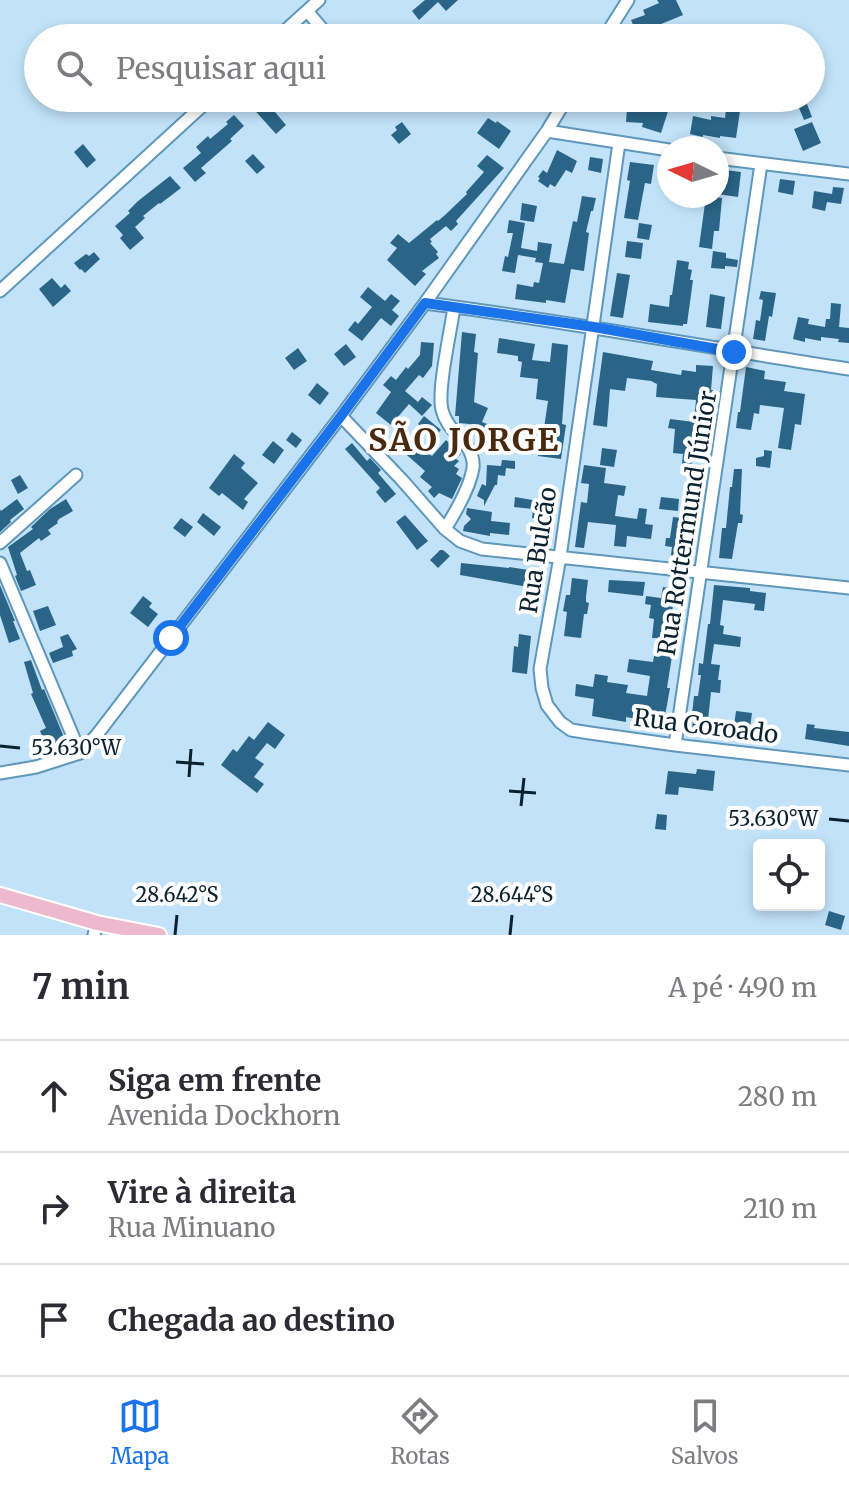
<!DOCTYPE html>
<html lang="pt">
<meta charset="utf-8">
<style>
body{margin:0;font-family:Merriweather,serif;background:#f7f7f7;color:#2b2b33}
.controls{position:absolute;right:24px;bottom:24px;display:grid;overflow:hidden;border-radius:8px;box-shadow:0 4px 12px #0003}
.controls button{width:72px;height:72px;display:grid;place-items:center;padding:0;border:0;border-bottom:2px solid #e1e1e2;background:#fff;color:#2b2b33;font:40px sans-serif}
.compass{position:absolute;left:657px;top:136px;width:72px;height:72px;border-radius:50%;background:#fff;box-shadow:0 4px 12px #0003;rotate:275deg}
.stop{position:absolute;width:24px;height:24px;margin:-18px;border:6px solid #1a73e8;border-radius:50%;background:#fff}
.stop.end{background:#1a73e8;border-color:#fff;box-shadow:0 2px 8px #0008}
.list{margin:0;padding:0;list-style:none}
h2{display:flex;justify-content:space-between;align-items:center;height:104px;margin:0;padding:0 32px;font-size:34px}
h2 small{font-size:26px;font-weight:400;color:#7c7c81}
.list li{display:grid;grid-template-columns:52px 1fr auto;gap:24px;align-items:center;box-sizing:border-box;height:112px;padding:0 32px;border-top:2px solid #e1e1e2}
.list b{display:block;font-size:30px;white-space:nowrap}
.list p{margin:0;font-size:26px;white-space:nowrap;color:#7c7c81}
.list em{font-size:26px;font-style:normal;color:#7c7c81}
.icon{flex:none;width:44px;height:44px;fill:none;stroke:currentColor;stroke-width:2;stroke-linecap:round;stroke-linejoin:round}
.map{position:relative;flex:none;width:849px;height:935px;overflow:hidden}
.search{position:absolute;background:#fff;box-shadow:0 4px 12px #0003;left:24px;right:24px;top:24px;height:88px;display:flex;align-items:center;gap:20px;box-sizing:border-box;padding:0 28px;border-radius:44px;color:#7c7c81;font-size:30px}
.sheet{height:440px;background:#fff}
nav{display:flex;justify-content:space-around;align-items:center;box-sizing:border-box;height:112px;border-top:2px solid #e1e1e2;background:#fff;font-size:22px;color:#7c7c81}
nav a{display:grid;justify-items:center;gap:4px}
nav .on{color:#1a73e8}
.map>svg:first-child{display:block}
.building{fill:#2a6587}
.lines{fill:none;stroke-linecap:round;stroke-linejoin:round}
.minor-casing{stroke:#5f97ba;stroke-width:15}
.major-casing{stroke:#fff;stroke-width:18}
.minor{stroke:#fff;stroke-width:11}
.major{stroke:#eeb9cc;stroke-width:14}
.route{stroke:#1a73e8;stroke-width:10}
.ticks{fill:none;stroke:#0a212f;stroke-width:3}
.labels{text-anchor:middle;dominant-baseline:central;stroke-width:8;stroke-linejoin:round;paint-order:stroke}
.street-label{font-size:24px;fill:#0a212f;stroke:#fefefe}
.district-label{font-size:32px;font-weight:bold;letter-spacing:2px;fill:#492a10;stroke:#fefefe}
.ticks-label{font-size:20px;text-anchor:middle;fill:#0a212f;stroke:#fefefe;stroke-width:8;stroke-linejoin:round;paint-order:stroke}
</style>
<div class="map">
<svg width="849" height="935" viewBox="0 0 849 935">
<rect width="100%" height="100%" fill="#c1e2f9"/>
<path class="building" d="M425,0H458L446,11L438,2L419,20L412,11Z
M657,0H676L683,15L637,34L631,20L645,15L643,10L659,3Z
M352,25L363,38H338V37Z
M181,27L191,38H168Z
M255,98H290L275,112L286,125L276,134L249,104Z
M651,98H658L671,102L661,133L642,127L643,123L626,122L627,108L647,110Z
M807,104L812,117L804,120L799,108Z
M726,109L740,111L736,138L720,136V138L703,135V137L690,134L693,116L711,120V116L725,118Z
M234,115L244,126L230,139L232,141L201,168L206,173L195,182L183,168L201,153L196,147L208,136L210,139L228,124L226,122Z
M488,118L496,123L497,121L511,131L499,149L477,133Z
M402,122L411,134L399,144L391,135L397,130L395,127Z
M812,122L821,143L803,151L794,129Z
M83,144L96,160L87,168L74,152Z
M557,150L577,161L572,173L566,170L555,187L550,184L548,188L538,181L540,178L538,177L543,170L547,173Z
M253,154L265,167L257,174L245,161Z
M487,155L504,168L456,221L458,224L451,231L446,226L430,239L432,242L430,243L438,252L436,254L439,258L422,271L426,274L415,286L387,260L397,248L390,243L398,234L409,243L437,220L438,221L445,215L467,194L466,192L484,172L477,166Z
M590,157L603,159L601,173L588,170Z
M630,162L654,165L651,184L645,183L638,220L624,218L630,181L627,180Z
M717,169L741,172L738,197L717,194Z
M170,176L181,188L160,204L159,203L143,216L145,218L135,227L144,238L130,250L120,238L123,235L115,226L130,213L128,211L138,201Z
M780,179L795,181L793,195L778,192Z
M833,187L844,188L841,204L827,202L825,211L812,208L814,191L832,194Z
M582,196L596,198L593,211H591L586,232L589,233L584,271L571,269L565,303L546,300V303L515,299L517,284L533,287L534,282L539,283L543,263L535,262L536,258L518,255L515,273L502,271L505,256L508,257L513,233H507L509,220L525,223L521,248L537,251L538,242L552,244L549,262L564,264L573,221L577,222Z
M706,196L722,198L719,231H714L712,249L699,247Z
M522,203L537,206L534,222L520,220Z
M639,223L652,225L649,240L637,238Z
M627,241L643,243L641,259L625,257Z
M713,251L726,253V258L738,260L737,267L725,266V269L711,268Z
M94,252L100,259L85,273L81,269L80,270L74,263L86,254L89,256Z
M677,260L689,262L688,269L692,270L690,280H693L687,324H683V326L648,322L650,304L669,307L670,295H672Z
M617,273L630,275L623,318L610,316Z
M52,278L61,288L65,284L71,291L53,307L39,289Z
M368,287L385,301L391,294L400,301L392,310L399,316L391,326L381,318L362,341L348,330L355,321L358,324L372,307L360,297Z
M761,291L776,293L772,317L769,316L765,341L753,339L756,320L760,321L763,300L759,299Z
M710,294L725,297L721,329L706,327Z
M831,303L841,304L839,327L849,328V343L838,342L839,339L821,337V341L805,338V342L793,339L798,317L809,319L808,324L825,327L826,319H830Z
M462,332L476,334L474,352L478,353L474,402L488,408L482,422L506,431L503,441L487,436V433L469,424L459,423V416H455Z
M499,338L535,344L532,360L550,362L552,343L568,345L562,424L566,425L561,459L538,456L539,447L533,446L536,427L544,428L548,401L536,399L538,379L520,377L522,362L518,361V356L497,353Z
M421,342L434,343L432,366L423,378L419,375L405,391L418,402L422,397L432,405L422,416L409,404L391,425L376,413L391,392L383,385L391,376L396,380L406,367L408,369L420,355Z
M346,344L356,357L344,366L334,354Z
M298,348L307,361L294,370L285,358Z
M603,352L653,361L651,370L681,375L682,370L696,372V365L713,366L711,390H713L711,402H709L706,416L702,448L705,449L703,460L692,459L690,476L681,475L683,454L673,453L675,429L668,428L670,419L694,422L696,400L656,397L657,384L651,381L627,378L625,391L610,389L607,427L593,425Z
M746,367L765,371L764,379L786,382L784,391L805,394L801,425L795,424L791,450L778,448L784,408L760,405L759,414L754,413L751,430L736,428L738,412H740Z
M317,383L329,393L320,405L308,395Z
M424,416L441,430L434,438L418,424Z
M400,429L408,436L407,438L425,453L426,452L432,456L446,440L461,454L456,459L459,461L454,466L459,469L456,474L462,478L452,499L439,493L434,498L428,491L432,487L420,477L425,471L391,441Z
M292,432L302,440L296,448L286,440Z
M273,441L284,450L274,464L262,455Z
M352,443L367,461L370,458L381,470L378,473L396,494L385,503L376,492L380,488L345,449Z
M602,448L617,450L614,467L600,465Z
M764,450L772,451L770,468L756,466V458L764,456Z
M234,454L245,463L241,468L258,483L244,499L248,502L243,510L222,493L219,496L209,488Z
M502,460L515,461V469L506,468L505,476L498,475L497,485H495L484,506V500L477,496L482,484L486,486L487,465L501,466Z
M584,465L606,468L604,483L626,486L624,496L618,495L615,516L637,519L639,508L647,509L645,524L653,525L651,539L627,536L626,547L614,546L616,525L588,522L584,548L575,547L581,502L587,503L589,484L581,483Z
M734,469H742L740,514L743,515L742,523H738L732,559L719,558L722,528H726L730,487H732Z
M20,475L28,488L18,494L11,480Z
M515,497L555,504L554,513H550L549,521L532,518L533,509L514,507Z
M661,497L679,499L678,511L659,509Z
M17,499L24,509L10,520L11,522L0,532V509L1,511Z
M66,499L73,511L59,519L57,522L58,523L48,530L51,534L41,541L39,538L20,553L27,571L30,570L36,585L21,591L15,576L17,575L8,547L33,529L31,527L50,509Z
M467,508L492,512L491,521L510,523L509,535L490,533V536L463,531L464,526L471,519L466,514Z
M203,513L221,527L214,536L197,522Z
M405,515L428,541L417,550L396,522Z
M673,517L682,518L681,523L691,524L689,536L684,535L681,556L671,555L672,547L665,546L666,538H670Z
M181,518L193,527L185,537L173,528Z
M440,550H443L450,556L438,568L430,560Z
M461,563L509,568V567L542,572L540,589L460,575Z
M572,578L588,580L586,597V602L589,603L587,614H584L581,638L564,636L567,612L563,611L566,595H570Z
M609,580L645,582L643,596L608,592Z
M0,585L15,621H13L20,639L9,643L0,615Z
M714,585L750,588V591L766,593L764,611L754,610L755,604L723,600L720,625L724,626L723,634L741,637L740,647L714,644L711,664L720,665L718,680H721L720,693L711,692L708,720H710L709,730L692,728L694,714H692L694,696H698L701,675H698L699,663L703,664L708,624H710Z
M663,587L675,589L672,613L680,614L679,625H674L671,650H673L667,688H670L663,727L642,724V720L626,717V722L592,716L594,699L575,696L576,684L593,687L595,674L608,676L607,682L628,685L626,693L647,696L650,676L627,672L629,659L653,662L657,638H652L654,619L649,618L651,605L645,604L646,596L661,598Z
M143,596L152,603L149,607L158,614L148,627L130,613Z
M48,606L56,625L40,631L33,611Z
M68,634L77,649L72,651L73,656L53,663L49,653L63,647L60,637Z
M519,634L531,636L527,674L512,672L514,646L518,647Z
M31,660L42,690L44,689L66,742L48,746L46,737L43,738L40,731L46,728L31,694L33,693L24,662Z
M736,711L752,713L750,728L734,726Z
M268,722L285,735L275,749L267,743L255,758L264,764L254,777L264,784L257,793L221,765L233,749L237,752L249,736L254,740Z
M807,724L815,725L814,728L849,732V746L805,739Z
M697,769L715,771L713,791L679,787L678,795L665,794L668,771L696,774Z
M657,814L667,815L666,830L655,829Z
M829,911L845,916L841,930L825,925Z"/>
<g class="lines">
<defs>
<path id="minor" d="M307,11L330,38
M277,38L319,0
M604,38L628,0
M547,131L669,150
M619,143L560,557L540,669L542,688L547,705L560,722L571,730L590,733L675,745L849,765
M717,158L849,174
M0,291L211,98
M425,303C567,321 708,348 849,369
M341,416L402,480L445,529L460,541L482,549L849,588
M445,529C455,513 470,487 473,468C474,460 471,452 466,445C457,433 446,426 442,410C437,390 451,330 454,307
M0,543L76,475
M0,563L80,753
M675,745L761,164
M0,773L36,767L80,753L96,736L341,416L425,303L547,131L567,98
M94,935L97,923"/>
<path id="major" d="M0,895L97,923L159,935"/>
</defs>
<use href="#minor" class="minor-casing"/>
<use href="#major" class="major-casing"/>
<use href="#minor" class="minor"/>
<use href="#major" class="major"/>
</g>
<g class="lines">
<path class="route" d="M171,638L341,416L425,303L594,327L734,352"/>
</g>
<path class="ticks" d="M0,746L20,748M176,762L204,764M189,777L191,749M509,791L536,793M521,806L524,778M829,819L849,821M175,935L177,915M510,935L512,915"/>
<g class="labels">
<g class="street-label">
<text transform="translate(687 523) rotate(-81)">Rua Rottermund Júnior</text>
<text transform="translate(538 550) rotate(-81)">Rua Bulcão</text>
<text transform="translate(706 726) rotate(7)">Rua Coroado</text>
</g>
<g class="district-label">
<text x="464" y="440">SÃO JORGE</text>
</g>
</g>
<g class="ticks-label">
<text x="76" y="755">53.630°W</text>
<text x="773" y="826">53.630°W</text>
<text x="177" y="902">28.642°S</text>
<text x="512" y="902">28.644°S</text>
</g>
</svg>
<div class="controls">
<button><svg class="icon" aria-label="locate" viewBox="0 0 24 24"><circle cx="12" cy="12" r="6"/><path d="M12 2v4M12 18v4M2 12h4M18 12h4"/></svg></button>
</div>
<svg class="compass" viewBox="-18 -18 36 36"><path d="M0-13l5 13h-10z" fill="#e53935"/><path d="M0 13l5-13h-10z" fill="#7c7c81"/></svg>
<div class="stop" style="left:171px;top:638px"></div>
<div class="stop end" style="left:734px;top:352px"></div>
<div class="search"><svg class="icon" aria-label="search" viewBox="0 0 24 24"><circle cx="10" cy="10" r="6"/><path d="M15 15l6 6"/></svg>Pesquisar aqui</div>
</div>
<section class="sheet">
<h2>7 min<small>A pé · 490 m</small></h2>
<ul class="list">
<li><svg class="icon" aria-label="ahead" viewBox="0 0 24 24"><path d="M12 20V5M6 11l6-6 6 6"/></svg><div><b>Siga em frente</b><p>Avenida Dockhorn</p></div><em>280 m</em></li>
<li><svg class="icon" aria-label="right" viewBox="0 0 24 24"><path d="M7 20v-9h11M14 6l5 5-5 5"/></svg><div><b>Vire à direita</b><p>Rua Minuano</p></div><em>210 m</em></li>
<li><svg class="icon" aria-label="arrive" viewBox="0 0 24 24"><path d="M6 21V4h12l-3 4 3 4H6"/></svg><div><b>Chegada ao destino</b></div></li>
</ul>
</section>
<nav>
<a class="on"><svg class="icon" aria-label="map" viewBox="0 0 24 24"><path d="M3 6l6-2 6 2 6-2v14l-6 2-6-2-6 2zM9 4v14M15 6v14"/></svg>Mapa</a>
<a><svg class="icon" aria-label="directions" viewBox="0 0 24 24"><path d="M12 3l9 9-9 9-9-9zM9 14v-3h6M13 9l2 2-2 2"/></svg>Rotas</a>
<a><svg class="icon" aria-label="saved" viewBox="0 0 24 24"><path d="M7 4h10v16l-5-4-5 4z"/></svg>Salvos</a>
</nav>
